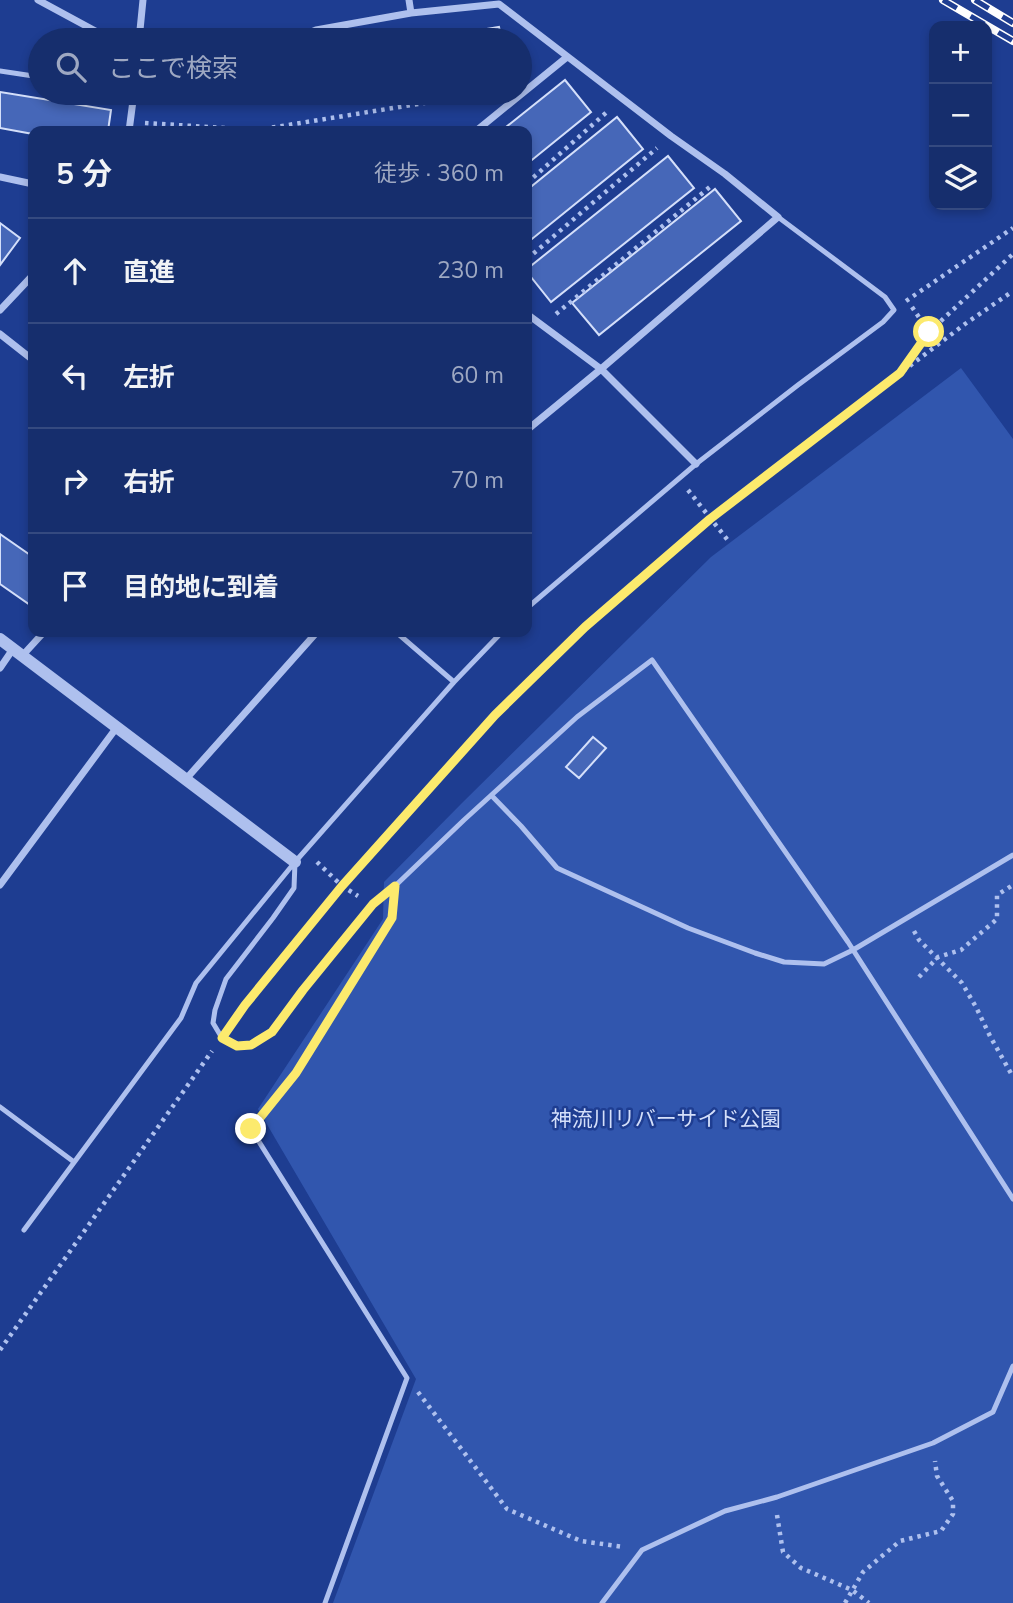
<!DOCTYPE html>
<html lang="ja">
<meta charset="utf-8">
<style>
body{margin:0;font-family:"Nunito Sans","Noto Sans JP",sans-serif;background:#1f3672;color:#f1f3f6}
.controls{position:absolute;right:21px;top:21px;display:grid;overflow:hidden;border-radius:14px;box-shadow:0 4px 10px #0003}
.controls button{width:63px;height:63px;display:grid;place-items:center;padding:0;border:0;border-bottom:2px solid #354a80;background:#162e6d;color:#f1f3f6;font:35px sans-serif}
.stop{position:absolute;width:21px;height:21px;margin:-16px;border:5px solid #fcea6d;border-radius:50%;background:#fff}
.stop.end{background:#fcea6d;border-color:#fff;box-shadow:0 2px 7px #0008}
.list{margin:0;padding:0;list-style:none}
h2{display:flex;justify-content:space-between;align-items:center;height:91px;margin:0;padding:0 28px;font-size:30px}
h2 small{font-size:23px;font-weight:400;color:#9ea8c2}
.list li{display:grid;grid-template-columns:46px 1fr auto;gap:21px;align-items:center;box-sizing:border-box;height:105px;padding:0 28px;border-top:2px solid #354a80}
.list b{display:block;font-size:26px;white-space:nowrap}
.list em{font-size:23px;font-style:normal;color:#9ea8c2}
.icon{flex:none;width:38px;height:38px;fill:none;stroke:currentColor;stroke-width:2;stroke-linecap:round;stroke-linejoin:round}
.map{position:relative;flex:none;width:1013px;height:1603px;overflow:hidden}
.search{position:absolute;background:#162e6d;box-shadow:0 4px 10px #0003;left:28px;top:28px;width:504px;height:77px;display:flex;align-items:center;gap:18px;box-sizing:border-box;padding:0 24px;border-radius:38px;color:#9ea8c2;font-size:26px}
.panel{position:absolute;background:#162e6d;box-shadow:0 4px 10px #0003;left:28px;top:126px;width:504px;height:511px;border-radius:14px}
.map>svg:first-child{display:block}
.green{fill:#3156ae}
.building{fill:#4667b8;stroke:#d4dffa;stroke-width:2}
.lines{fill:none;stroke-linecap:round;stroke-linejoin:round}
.path{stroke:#aec0ee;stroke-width:4.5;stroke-dasharray:3.5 5;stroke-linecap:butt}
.service{stroke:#aec0ee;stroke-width:5}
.minor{stroke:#aec0ee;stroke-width:7}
.tertiary{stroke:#aec0ee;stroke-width:12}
.rail-casing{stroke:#fff;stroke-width:8}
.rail{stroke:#1e3d91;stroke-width:5;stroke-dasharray:16;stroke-linecap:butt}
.route{stroke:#fcea6d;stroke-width:9}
.labels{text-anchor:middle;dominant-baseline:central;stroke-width:5;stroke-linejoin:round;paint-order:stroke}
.park-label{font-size:21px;fill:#d4dffa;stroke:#1e3d91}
</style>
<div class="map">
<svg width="1013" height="1603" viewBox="0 0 1013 1603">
<rect width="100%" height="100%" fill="#1e3d91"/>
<path class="green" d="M961,368L1013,439V1603H333L416,1379L258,1109L383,919L384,882L462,803L711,557Z"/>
<path class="building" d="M499,27L502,40H422Z
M565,80L591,112L527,164V131H501Z
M0,92L111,110L108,131H33V134L0,128Z
M288,93H348L289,102Z
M617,117L643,149L527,243V190Z
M668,156L694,188L551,302L527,272V269Z
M715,189L741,221L599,335L572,303Z
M0,223L20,238L0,265Z
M0,534L33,557V607L0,584Z
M593,737L606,748L579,778L566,767Z"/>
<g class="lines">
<path class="path" d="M145,123L257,130L486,93
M527,183L608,111
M527,259L657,148
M906,301L1013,228
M912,307L929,332
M556,314L711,186
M903,371L965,324L1013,291
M688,490L730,543
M317,862L342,886L358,896
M914,931L919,940L962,983L976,1007L990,1036L1013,1077
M919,977L938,957L961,950L997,919V895L1013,885
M232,1024L245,1005L342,886L495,715L585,627L710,519L900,373L929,332L1013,254
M0,1350L212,1051
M418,1392L507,1509L581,1541L624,1547
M777,1515L783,1552L801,1568L852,1590L869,1603
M845,1603L863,1572L900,1541L941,1531L953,1514V1501L937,1476L935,1461"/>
<path class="service" d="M0,71L40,77
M527,608L696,464L798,385L883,322L894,310L885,297L778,217
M396,632L454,682
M492,796L521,826L557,868L688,928L755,953L784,962L824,964L853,950L1013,855
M295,862L294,888L273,918L226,979L215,1010L213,1023L222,1038L237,1046L251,1045L272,1032L303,990L373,904L395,886L464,820L577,717L652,660L848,942L1013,1199
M0,1107L74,1162
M24,1230L181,1018L196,983L295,862L454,682L502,632
M325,1603L407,1378L251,1129L296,1072L392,918L395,886
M602,1603L642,1550L725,1511L777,1497L933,1443L993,1412L1013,1366"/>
<path class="minor" d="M38,0L112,40
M409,0L411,13
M139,40L143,0
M293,40L316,30L411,13L499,4L671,136L725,174L778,217L601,369L527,430
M129,131L134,93
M476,131L567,57
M0,177L33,184
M0,310L33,275
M527,314L601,369L696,464
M0,334L33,360
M22,656L44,632
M0,668L13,649
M186,779L317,632
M0,885L117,727"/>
<path class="tertiary" d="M0,639L295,862"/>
<defs>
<path id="rail" d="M943,0L1013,41
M975,0L1013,23"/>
</defs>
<use href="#rail" class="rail-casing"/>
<use href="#rail" class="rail"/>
</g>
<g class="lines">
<path class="route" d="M251,1129L296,1073L392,918L395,886L373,904L303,990L272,1032L251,1045L237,1046L222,1038L245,1005L342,886L495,715L585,627L710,519L900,373L929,332"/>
</g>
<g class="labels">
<g class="park-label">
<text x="666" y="1119">神流川リバーサイド公園</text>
</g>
</g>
</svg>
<div class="controls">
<button>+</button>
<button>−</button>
<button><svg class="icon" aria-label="layers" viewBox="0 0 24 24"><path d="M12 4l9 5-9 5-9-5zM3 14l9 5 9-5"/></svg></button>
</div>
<div class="stop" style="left:929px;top:332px"></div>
<div class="stop end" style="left:251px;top:1129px"></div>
<div class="search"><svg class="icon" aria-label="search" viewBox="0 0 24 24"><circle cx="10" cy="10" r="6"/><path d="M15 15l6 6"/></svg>ここで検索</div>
<section class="panel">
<h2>5 分<small>徒歩 · 360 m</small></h2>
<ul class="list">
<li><svg class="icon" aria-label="ahead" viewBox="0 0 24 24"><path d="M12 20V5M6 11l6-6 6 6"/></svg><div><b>直進</b></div><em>230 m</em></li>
<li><svg class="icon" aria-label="left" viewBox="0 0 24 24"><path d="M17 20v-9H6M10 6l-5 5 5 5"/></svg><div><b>左折</b></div><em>60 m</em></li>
<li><svg class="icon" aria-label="right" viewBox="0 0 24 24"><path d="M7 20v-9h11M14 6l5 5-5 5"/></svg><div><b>右折</b></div><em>70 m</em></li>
<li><svg class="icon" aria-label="arrive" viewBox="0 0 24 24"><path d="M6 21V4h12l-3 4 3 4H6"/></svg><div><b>目的地に到着</b></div></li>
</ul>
</section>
</div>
